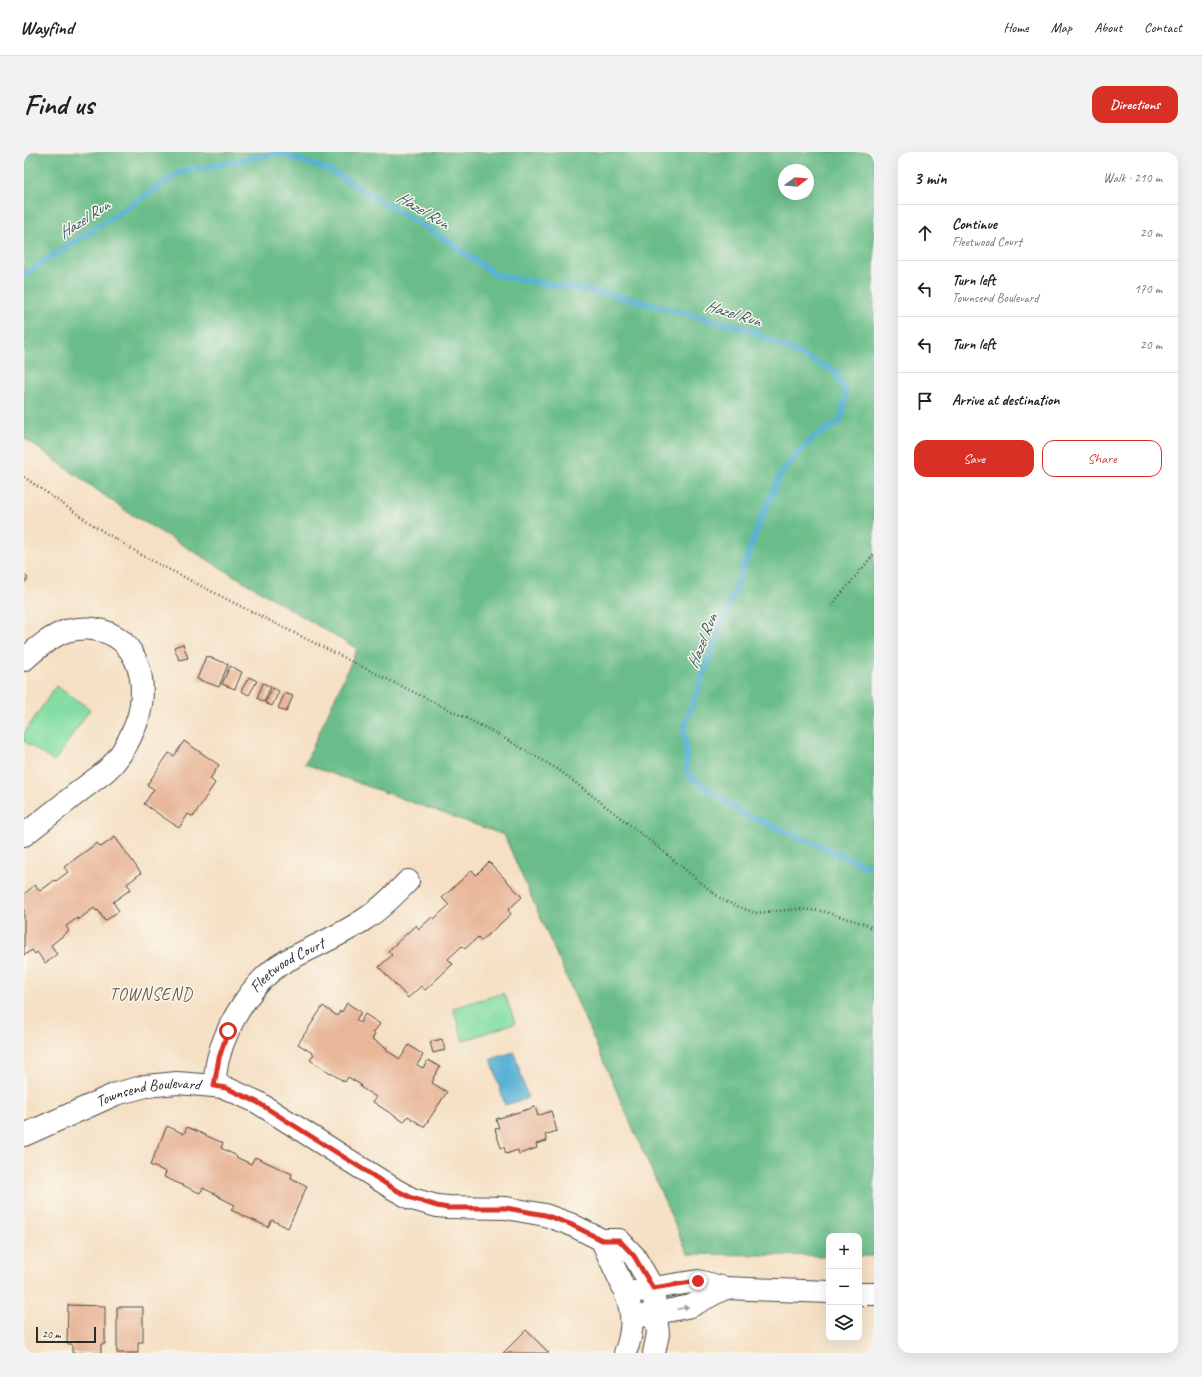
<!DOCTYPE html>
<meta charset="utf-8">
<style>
body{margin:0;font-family:Caveat,sans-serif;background:#f2f2f2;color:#202124}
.controls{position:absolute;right:12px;bottom:12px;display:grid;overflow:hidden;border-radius:8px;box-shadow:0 4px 16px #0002}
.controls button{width:36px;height:36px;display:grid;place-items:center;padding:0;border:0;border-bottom:1px solid #e0e0e0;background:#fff;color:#202124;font:20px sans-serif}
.compass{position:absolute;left:754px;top:12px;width:36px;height:36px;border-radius:50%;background:#fff;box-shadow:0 4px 16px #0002;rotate:74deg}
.scale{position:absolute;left:12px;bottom:10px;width:60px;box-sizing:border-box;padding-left:4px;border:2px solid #2b2b2b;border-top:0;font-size:11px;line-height:14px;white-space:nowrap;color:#2b2b2b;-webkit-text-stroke:3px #fbf7ec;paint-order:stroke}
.stop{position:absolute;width:12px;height:12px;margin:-9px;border:3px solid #d93025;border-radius:50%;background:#fff}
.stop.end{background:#d93025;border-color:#fff;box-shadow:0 1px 4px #0008}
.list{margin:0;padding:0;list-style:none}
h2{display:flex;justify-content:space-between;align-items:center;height:52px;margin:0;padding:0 16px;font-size:17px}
h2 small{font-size:13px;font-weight:400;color:#757577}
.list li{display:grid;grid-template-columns:26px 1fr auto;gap:12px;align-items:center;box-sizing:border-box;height:56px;padding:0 16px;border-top:1px solid #e0e0e0}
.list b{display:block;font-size:15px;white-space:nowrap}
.list p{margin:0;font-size:13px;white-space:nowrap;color:#757577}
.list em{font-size:13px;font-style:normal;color:#757577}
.actions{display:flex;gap:8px;padding:12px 16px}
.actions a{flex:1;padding:9px 0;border:1px solid #d93025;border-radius:12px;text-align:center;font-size:14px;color:#d93025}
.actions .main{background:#d93025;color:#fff}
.icon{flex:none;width:22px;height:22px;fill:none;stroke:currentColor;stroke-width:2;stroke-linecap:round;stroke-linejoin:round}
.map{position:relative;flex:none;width:850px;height:1201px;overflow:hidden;border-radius:12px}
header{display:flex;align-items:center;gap:24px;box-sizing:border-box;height:56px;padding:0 20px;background:#fff;border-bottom:1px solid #e0e0e0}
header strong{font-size:19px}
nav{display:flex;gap:22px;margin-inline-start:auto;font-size:14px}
.intro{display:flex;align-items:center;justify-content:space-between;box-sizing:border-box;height:96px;padding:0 24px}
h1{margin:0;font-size:28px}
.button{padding:10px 18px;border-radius:12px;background:#d93025;color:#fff;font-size:14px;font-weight:700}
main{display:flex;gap:24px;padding:0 24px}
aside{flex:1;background:#fff;border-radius:12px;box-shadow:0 4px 16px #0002}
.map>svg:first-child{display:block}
.green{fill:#84dea4;stroke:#588468}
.forest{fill:#6bbd8a;stroke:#4b745a;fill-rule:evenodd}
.water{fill:#58b2d5;stroke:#426e80}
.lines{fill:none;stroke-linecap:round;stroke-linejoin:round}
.stream{stroke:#58b2d5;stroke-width:6}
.building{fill:#e8b698}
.minor-casing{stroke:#494642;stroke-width:24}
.path{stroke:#494642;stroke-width:2.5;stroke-dasharray:1 3;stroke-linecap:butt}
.minor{stroke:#fff;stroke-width:22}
.oneway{fill:#a0a0a0}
.route{stroke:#d93025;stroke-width:5}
.labels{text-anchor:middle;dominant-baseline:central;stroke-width:3;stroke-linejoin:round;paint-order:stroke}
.street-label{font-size:16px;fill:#2b2b2b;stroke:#fbf7ec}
.water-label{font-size:17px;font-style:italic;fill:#3b5a66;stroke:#fbf7ec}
.neighbourhood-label{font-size:17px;letter-spacing:1px;fill:#6d5c51;stroke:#fbf7ec}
</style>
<header>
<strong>Wayfind</strong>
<nav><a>Home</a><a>Map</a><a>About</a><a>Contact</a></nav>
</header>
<div class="intro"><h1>Find us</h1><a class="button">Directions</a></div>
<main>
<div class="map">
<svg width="850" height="1201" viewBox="0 0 850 1201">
<rect width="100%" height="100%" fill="#fbf7ec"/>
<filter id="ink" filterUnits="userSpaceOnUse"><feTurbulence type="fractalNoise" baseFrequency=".025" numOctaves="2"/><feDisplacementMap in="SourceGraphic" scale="8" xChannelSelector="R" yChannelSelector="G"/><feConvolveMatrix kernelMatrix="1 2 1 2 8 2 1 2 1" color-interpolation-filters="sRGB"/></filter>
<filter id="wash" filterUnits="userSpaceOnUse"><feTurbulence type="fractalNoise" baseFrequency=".012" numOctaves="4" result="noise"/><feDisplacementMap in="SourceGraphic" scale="16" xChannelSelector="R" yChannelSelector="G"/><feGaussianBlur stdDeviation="0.9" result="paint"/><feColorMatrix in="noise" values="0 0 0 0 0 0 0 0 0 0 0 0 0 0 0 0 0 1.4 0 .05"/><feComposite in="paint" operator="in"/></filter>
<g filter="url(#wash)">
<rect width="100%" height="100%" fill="#f5e0c4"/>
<path class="green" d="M32,534L66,557L30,610L0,589V581Z
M479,841L482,845L491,871L439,889L429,856Z"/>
<path class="forest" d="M0,0H850V1104H835V1084H805V1104L664,1102L480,683L281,612L333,497L105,361L0,286ZM760,18H784V42H760Z"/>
<path class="water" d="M490,900L504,946L481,953L467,907Z"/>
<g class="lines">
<path class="stream" d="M0,123L157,20L255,1L305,18L421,87L472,123L590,143L725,178L811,219L822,243L816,270L790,285L775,300L755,325L734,375L660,575L663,622L716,660L850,717"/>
</g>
<g id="blocks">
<path class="building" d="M0,422L4,426L0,431Z
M159,492L164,506L155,508L150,495Z
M182,504L204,512L195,535L173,527Z
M206,514L218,520L211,537L198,532Z
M225,525L233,529L225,543L217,539Z
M239,531L247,535L240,550L233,546Z
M249,536L255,539L248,554L241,551Z
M261,541L269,544L262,560L254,556Z
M160,589L195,613L186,627L191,631L169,665L164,662L155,676L120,652L130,637L123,633L145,601L150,604Z
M91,685L117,721L103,732L107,737L89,750L95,759L81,769L74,758L72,759L70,756L54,768L53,766L42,774L45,779L27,793L33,802L21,811L13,800L11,802L8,798L0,803V742L11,733L16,739L31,728L32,729L44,720L40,715L73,691L77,695Z
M465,710L498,745L484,758L487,762L457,789L454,785L441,797L438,794L424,807L429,812L401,838L397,834L384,846L355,815L368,803L364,799L392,773L395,777L408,765L410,767L425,753L418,746L448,718L452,723Z
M323,851L337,860L332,868L336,871L341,862L356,872L349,881L351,882L348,887L363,896L362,898L376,907L385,893L399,903L393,913L399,916L404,908L416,915L409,926L410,927L408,931L423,940L400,975L384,964L380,970L349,950L352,945L336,935L337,933L324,925L321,930L286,908L290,902L274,892L299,854L313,864L316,859L318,860Z
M418,887L421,898L409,901L406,890Z
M511,955L514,964L527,959L533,979L521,983L523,989L512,992L513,996L495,1002L494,998L482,1002L480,995L477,996L471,977L475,976L472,967Z
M143,974L160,982L163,975L199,991L197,996L213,1004L212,1005L227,1012L231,1005L268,1022L267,1026L283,1034L264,1076L248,1068L244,1075L207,1058L211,1053L195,1045V1044L179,1036L176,1041L140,1025L142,1020L126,1013Z
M44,1153L81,1154V1192H77V1201H48V1192H43Z
M93,1155H119V1190H114V1201H93Z
M502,1178L525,1201H479Z"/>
</g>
</g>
<g filter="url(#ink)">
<use href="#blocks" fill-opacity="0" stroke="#494642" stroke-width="1"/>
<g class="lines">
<defs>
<g id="minor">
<path d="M0,508C13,496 26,485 42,479C51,477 61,476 69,477C118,483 127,539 110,577C104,591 95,607 83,618C75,625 66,631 57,638C38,653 19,668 0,683"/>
<path id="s1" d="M190,934C191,925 192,916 194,907C203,871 230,827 262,809C288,795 316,784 341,767C357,757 371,742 384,729"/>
<path id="s2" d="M0,983L92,942L122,934L153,931L190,934L202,936L233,950L370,1037L388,1047L413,1054L424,1055L482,1056L521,1063L546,1072L578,1088H595L610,1104L629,1136L634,1182L630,1201"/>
<path d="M578,1088C593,1129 620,1155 601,1201"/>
<path d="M602,1142L629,1136L674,1129L701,1136L805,1140"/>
<path d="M835,1142H850"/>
<path d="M618,1164L667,1154L701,1136"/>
</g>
</defs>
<use href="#minor" class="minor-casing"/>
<path class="path" d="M0,325L72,375L121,405L218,455L468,579L535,618L629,691L698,748L731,761L775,757L798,759L841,772L850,777
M808,453L850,402"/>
<use href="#minor" class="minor"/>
</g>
<defs><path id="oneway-solid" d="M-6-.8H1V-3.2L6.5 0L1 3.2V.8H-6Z"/></defs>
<use class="oneway" href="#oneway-solid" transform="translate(659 1156) rotate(-12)"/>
</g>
<g class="lines" filter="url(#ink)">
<path class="route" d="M204,879L195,906L190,934L202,936L233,950L370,1037L388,1046L413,1054L424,1056H482L521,1063L546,1072L578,1088H595L610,1104L629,1136L674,1129"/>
</g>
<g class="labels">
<g class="street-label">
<text stroke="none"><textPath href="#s1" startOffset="148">Fleetwood Court</textPath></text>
<text stroke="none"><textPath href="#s2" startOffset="133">Townsend Boulevard</textPath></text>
</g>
<g class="water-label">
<text transform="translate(399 58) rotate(31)">Hazel Run</text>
<text transform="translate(60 67) rotate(-33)">Hazel Run</text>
<text transform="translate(709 161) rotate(17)">Hazel Run</text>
<text transform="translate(678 489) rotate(-69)">Hazel Run</text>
</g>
<g class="neighbourhood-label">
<text x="127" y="842">TOWNSEND</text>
</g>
</g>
</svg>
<div class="controls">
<button>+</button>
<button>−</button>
<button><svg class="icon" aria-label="layers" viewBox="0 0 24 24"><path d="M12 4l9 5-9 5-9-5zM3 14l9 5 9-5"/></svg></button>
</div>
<svg class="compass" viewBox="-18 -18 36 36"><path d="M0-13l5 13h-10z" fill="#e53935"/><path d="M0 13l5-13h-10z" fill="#757577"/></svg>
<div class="scale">20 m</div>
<div class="stop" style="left:204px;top:879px"></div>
<div class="stop end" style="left:674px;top:1129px"></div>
</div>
<aside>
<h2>3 min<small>Walk · 210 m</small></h2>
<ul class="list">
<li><svg class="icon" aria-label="ahead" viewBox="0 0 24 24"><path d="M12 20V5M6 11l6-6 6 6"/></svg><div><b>Continue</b><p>Fleetwood Court</p></div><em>20 m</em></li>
<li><svg class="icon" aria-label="left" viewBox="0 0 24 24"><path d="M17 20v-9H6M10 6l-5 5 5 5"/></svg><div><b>Turn left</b><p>Townsend Boulevard</p></div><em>170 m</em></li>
<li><svg class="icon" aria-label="left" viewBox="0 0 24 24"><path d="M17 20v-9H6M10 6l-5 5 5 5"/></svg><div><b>Turn left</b></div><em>20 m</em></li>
<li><svg class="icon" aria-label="arrive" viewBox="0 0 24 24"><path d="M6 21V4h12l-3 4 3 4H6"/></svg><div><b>Arrive at destination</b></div></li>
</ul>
<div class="actions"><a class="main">Save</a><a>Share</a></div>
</aside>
</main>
